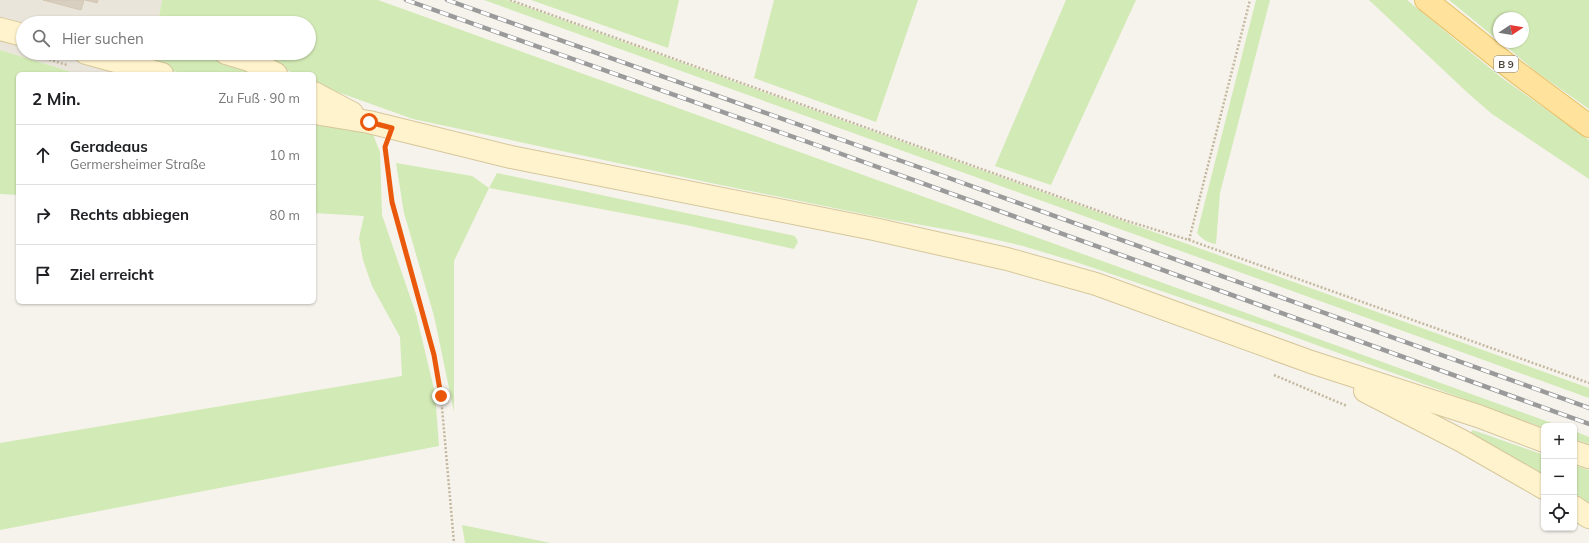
<!DOCTYPE html>
<html lang="de">
<meta charset="utf-8">
<style>
body{margin:0;font-family:Mulish,sans-serif;background:#f2f2f2;color:#202124}
.controls{position:absolute;right:12px;bottom:12px;display:grid;overflow:hidden;border-radius:6px;box-shadow:0 1px 3px #0004}
.controls button{width:36px;height:36px;display:grid;place-items:center;padding:0;border:0;border-bottom:1px solid #e0e0e0;background:#fff;color:#202124;font:20px sans-serif}
.compass{position:absolute;left:1493px;top:12px;width:36px;height:36px;border-radius:50%;background:#fff;box-shadow:0 1px 3px #0004;rotate:78deg}
.stop{position:absolute;width:12px;height:12px;margin:-9px;border:3px solid #ea580c;border-radius:50%;background:#fff}
.stop.end{background:#ea580c;border-color:#fff;box-shadow:0 1px 4px #0008}
.list{margin:0;padding:0;list-style:none}
h2{display:flex;justify-content:space-between;align-items:center;height:52px;margin:0;padding:0 16px;font-size:17px}
h2 small{font-size:13px;font-weight:400;color:#757577}
.list li{display:grid;grid-template-columns:26px 1fr auto;gap:12px;align-items:center;box-sizing:border-box;height:60px;padding:0 16px;border-top:1px solid #e0e0e0}
.list b{display:block;font-size:15px;white-space:nowrap}
.list p{margin:0;font-size:13px;white-space:nowrap;color:#757577}
.list em{font-size:13px;font-style:normal;color:#757577}
.icon{flex:none;width:22px;height:22px;fill:none;stroke:currentColor;stroke-width:2;stroke-linecap:round;stroke-linejoin:round}
.map{position:relative;flex:none;width:1589px;height:543px;overflow:hidden}
.search{position:absolute;background:#fff;box-shadow:0 1px 3px #0004;left:16px;top:16px;width:300px;height:44px;display:flex;align-items:center;gap:10px;box-sizing:border-box;padding:0 14px;border-radius:22px;color:#757577;font-size:15px}
.panel{position:absolute;background:#fff;box-shadow:0 1px 3px #0004;left:16px;top:72px;width:300px;height:232px;border-radius:6px}
.map>svg:first-child{display:block}
.residential{fill:#eae5da}
.green{fill:#d2eab5}
.building{fill:#d8cfc1;stroke:#d3c7b4}
.lines{fill:none;stroke-linecap:round;stroke-linejoin:round}
.secondary-casing{stroke:#d6c79b;stroke-width:24}
.primary-casing{stroke:#e6c16a;stroke-width:24}
.path{stroke:#c4b79f;stroke-width:2.5;stroke-dasharray:2 2;stroke-linecap:butt}
.secondary{stroke:#fff3cd;stroke-width:22}
.primary{stroke:#ffe39c;stroke-width:22}
.rail-casing{stroke:#9a9a9a;stroke-width:4.5}
.rail{stroke:#fff;stroke-width:3;stroke-dasharray:9;stroke-linecap:butt}
.route{stroke:#ea580c;stroke-width:5}
.labels{text-anchor:middle;dominant-baseline:central;stroke-width:3;stroke-linejoin:round;paint-order:stroke}
.shield{fill:#fff;stroke:#817c74;stroke-width:1}
.shield-label{font-size:10px;font-weight:bold;fill:#4b4439}
</style>
<div class="map">
<svg width="1589" height="543" viewBox="0 0 1589 543">
<rect width="100%" height="100%" fill="#f6f3ec"/>
<path class="residential" d="M0,0H162L158,23H23V53H152L148,74H78L0,50Z"/>
<path class="green" d="M162,0H378L1560,426H1544V428L1267,327L1076,262L1023,246L967,233L893,220L711,183L413,119L318,85L314,83V74H295L252,53H309V23H158Z
M484,0H507L1589,388V398Z
M531,0H679L668,48Z
M774,0H918L876,122L754,78Z
M1066,0H1136L1051,185L995,166Z
M1256,0H1270L1220,193L1216,244C1208,243 1202,239 1197,233Z
M1369,0H1407L1502,78L1589,140V179L1492,114L1470,95Z
M1449,0H1589V109L1535,71L1501,42H1523V18H1499V41Z
M0,50L78,74H18V195L0,194Z
M118,53H212L244,64L266,74H186L119,58Z
M314,117L372,132L380,152L382,215L416,314L435,393L439,446L0,530V443L402,376L400,337L372,286L363,260L359,238L364,216L314,213Z
M396,163L472,176L489,188L497,173L795,236L798,242L794,249L686,225L489,188L454,261V412L434,316L404,213Z
M1473,430L1544,455V475L1469,434Z
M1574,431L1589,437V444L1574,439Z
M1574,465L1589,470V503L1574,493Z
M462,525L551,543H465Z"/>
<path class="building" d="M43,0H84L81,10Z
M85,0H98L97,3Z"/>
<g class="lines">
<defs>
<path id="secondary" d="M0,29L23,35
M86,53L162,74
M226,53L249,60L276,74
M314,93L352,113
M314,113L369,122L511,157L874,229L1007,259L1096,284L1311,362L1478,416L1544,441
M1365,391L1462,441L1544,488
M1574,452L1589,457
M1574,507L1589,517"/>
<path id="primary" d="M1426,0L1515,71L1589,126"/>
</defs>
<use href="#secondary" class="secondary-casing"/>
<use href="#primary" class="primary-casing"/>
<path class="path" d="M510,0L1124,220L1189,240L1589,383
M34,55L67,65
M386,150L392,202L434,355L441,396L454,543
M1189,240L1250,0
M1274,375L1347,406"/>
<use href="#secondary" class="secondary"/>
<use href="#primary" class="primary"/>
<defs>
<path id="rail" d="M406,0L836,152L1589,424
M447,0L924,169L1589,408"/>
</defs>
<use href="#rail" class="rail-casing"/>
<use href="#rail" class="rail"/>
</g>
<g class="lines">
<path class="route" d="M369,122L392,128L385,147L392,202L434,355L441,396"/>
</g>
<g class="labels">
<rect class="shield" x="1494" y="56" width="24" height="16" rx="3"/>
<g class="shield-label">
<text x="1506" y="64">B 9</text>
</g>
</g>
</svg>
<div class="controls">
<button>+</button>
<button>−</button>
<button><svg class="icon" aria-label="locate" viewBox="0 0 24 24"><circle cx="12" cy="12" r="6"/><path d="M12 2v4M12 18v4M2 12h4M18 12h4"/></svg></button>
</div>
<svg class="compass" viewBox="-18 -18 36 36"><path d="M0-13l5 13h-10z" fill="#e53935"/><path d="M0 13l5-13h-10z" fill="#757577"/></svg>
<div class="stop" style="left:369px;top:122px"></div>
<div class="stop end" style="left:441px;top:396px"></div>
<div class="search"><svg class="icon" aria-label="search" viewBox="0 0 24 24"><circle cx="10" cy="10" r="6"/><path d="M15 15l6 6"/></svg>Hier suchen</div>
<section class="panel">
<h2>2 Min.<small>Zu Fuß · 90 m</small></h2>
<ul class="list">
<li><svg class="icon" aria-label="ahead" viewBox="0 0 24 24"><path d="M12 20V5M6 11l6-6 6 6"/></svg><div><b>Geradeaus</b><p>Germersheimer Straße</p></div><em>10 m</em></li>
<li><svg class="icon" aria-label="right" viewBox="0 0 24 24"><path d="M7 20v-9h11M14 6l5 5-5 5"/></svg><div><b>Rechts abbiegen</b></div><em>80 m</em></li>
<li><svg class="icon" aria-label="arrive" viewBox="0 0 24 24"><path d="M6 21V4h12l-3 4 3 4H6"/></svg><div><b>Ziel erreicht</b></div></li>
</ul>
</section>
</div>
